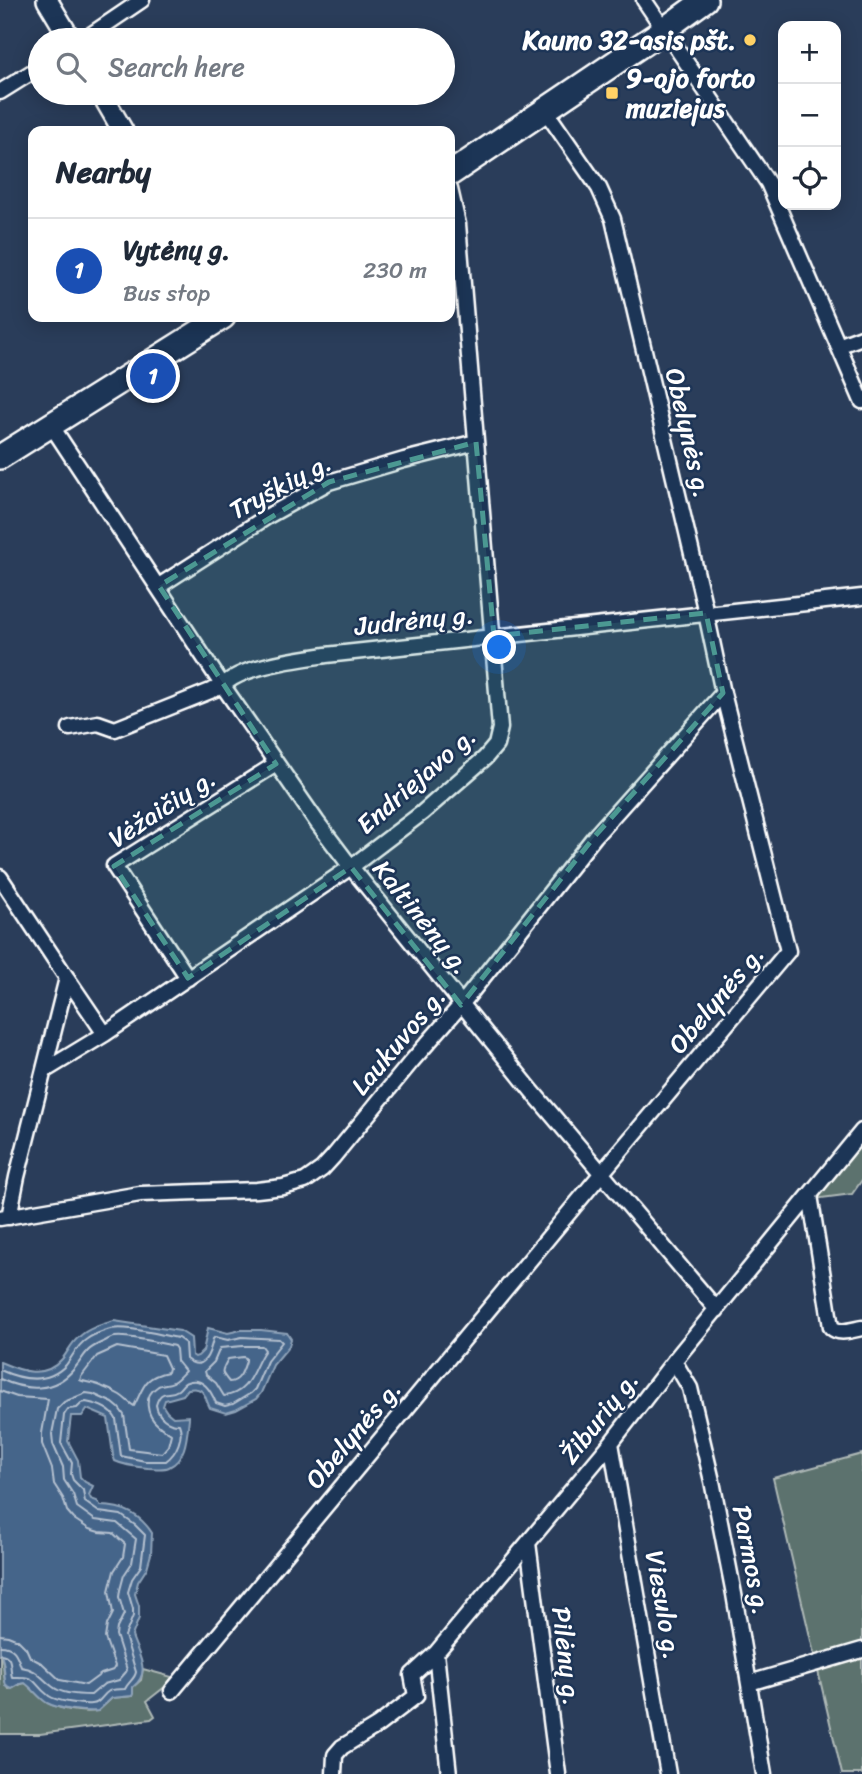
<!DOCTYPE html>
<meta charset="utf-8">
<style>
body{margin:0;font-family:Sriracha,sans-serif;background:#f2f2f3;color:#1f2937}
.controls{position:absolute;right:21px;top:21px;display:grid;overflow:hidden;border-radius:14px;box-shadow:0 4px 18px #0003}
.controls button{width:63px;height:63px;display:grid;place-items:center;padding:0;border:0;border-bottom:2px solid #e0e1e3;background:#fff;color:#1f2937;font:35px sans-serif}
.you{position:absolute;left:500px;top:648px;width:24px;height:24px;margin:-18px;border:5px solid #fff;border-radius:50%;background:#1a73e8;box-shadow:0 0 0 10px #1a73e833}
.badge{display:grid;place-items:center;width:46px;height:46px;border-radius:50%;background:#84754c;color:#fff;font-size:23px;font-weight:700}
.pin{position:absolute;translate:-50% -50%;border:4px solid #fff;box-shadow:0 2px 7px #0006}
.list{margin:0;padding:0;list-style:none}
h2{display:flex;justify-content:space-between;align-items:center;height:91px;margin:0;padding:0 28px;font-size:30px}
h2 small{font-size:23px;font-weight:400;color:#747a83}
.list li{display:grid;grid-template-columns:46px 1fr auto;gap:21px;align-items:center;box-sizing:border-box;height:105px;padding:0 28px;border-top:2px solid #e0e1e3}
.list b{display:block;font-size:26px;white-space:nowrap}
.list p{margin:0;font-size:23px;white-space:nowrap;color:#747a83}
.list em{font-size:23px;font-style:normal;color:#747a83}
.icon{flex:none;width:38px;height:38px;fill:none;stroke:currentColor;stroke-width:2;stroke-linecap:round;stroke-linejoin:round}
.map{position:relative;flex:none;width:862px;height:1774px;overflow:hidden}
.search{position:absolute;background:#fff;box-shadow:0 4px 18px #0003;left:28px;top:28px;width:427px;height:77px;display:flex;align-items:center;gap:18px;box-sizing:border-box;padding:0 24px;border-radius:38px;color:#747a83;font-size:26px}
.panel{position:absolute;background:#fff;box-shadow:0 4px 18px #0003;left:28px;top:126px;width:427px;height:196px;border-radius:14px}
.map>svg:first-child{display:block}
.green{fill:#5c726e;stroke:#aeb8b6;stroke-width:2}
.water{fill:#45658a;stroke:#8fa3b9;stroke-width:2}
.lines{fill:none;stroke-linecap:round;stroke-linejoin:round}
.shore{stroke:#b5c1d0;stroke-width:2}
.street-casing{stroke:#fff;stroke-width:19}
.secondary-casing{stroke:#fff;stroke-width:24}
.primary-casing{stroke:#fff;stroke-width:28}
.street{stroke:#1d3557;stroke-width:14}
.secondary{stroke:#1d3557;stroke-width:19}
.primary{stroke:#1d3557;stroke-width:23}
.marked{fill:#4b9892;fill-opacity:0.2;stroke:#4b9892;stroke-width:5;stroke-dasharray:14 9;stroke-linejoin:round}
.poi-dot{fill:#ffd166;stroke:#1d3557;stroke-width:2.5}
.labels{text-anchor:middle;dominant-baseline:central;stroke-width:5;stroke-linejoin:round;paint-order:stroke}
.poi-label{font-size:26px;font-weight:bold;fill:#fff;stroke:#1d3557;text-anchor:end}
.street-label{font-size:26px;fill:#fff;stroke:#1d3557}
</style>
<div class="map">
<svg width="862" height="1774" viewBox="0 0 862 1774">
<rect width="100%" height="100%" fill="#2a3d5a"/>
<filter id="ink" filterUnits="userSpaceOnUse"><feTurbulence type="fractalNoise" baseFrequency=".0143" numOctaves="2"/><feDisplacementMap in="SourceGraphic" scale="14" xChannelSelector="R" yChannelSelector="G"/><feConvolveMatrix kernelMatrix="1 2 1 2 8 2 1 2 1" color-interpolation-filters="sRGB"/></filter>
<g filter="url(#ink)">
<path class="green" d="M862,1142V1180L852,1194L814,1199Z
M862,1454V1774H842L773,1478Z
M0,1653C6,1664 1,1679 9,1689C15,1689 18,1684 25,1683C32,1688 36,1694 42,1699C55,1710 82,1713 98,1711L112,1698L132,1696L133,1687L141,1680L143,1669L172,1677L166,1686L147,1701L155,1716L151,1719L40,1734H0Z"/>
<path class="water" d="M114,1321L180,1331L191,1338L192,1355L195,1357L198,1356L203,1351L208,1328L228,1333L241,1330H261L287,1333L291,1339L289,1346L273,1365L261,1393L256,1399L236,1410L226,1413L210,1408C204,1397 206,1386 188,1389L183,1395L165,1400L163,1406L167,1412L173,1417L189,1416V1418C187,1434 187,1459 169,1467C163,1470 154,1468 148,1468C137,1467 125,1466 115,1461L113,1455L108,1418L87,1409L82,1416H71L68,1441L78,1460L80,1477L85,1482L93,1486L89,1495L91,1499L97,1501L101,1506C123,1506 140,1514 152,1533L151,1554L147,1568L138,1582L135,1594L139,1606V1618L132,1636C138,1655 152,1672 133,1687V1694L132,1696L112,1698L98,1711C85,1712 58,1709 47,1703C39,1698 33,1689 25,1683L20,1684L12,1689L6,1686C3,1675 6,1663 0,1653V1362C21,1371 44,1380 62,1359C68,1352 71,1343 79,1337C88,1328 103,1324 114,1321Z"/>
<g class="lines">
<path class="shore" d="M243,1346H262L265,1350C252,1368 251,1393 224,1396L216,1383L206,1375L205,1371L214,1362L220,1348Z
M117,1347L163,1355L169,1368L168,1372C143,1377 144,1387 134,1406C129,1403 125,1398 120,1395C115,1392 109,1389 103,1387C96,1383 87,1383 80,1380L81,1377L97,1356Z
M243,1357L246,1358V1361C243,1370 240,1382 229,1382C220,1371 221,1372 228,1359Z
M0,1370C22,1380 47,1385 66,1365C73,1356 77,1345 87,1339C92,1335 101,1332 107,1330C122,1324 161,1335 178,1338L185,1343L186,1359C204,1373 210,1353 213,1339L215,1337L228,1340L242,1337L279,1339L282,1342L267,1361L255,1389L251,1393L233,1404L225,1406L216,1403C211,1391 203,1376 187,1382C183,1383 181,1388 178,1390C168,1397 161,1387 156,1405C158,1417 167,1424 179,1424C184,1436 177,1453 166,1461H145L121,1456L116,1419C111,1409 97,1404 86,1402L82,1403L77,1408L68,1409L64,1415L61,1443L72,1463L71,1474L73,1480L83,1490L85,1502L99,1512L121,1515L135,1525L145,1535L141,1566L132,1579L128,1592L133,1609V1616L125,1636L136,1672C135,1679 128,1682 125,1689C120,1689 114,1689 109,1691C102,1695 100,1704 92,1704C83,1705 56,1701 49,1696C30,1682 40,1676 12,1677C9,1668 14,1655 0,1654
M0,1379C26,1391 54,1393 74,1369C88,1352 84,1350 105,1341C109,1339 111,1337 115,1337C130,1335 159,1343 174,1346L176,1349L177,1361L185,1371C182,1374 177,1380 173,1382C168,1385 162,1383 157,1387C143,1396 146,1415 158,1425C162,1429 167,1431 171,1434L168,1446L162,1453L129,1449L124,1415L119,1408L113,1403L93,1394L86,1393L64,1402L57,1409L52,1434L53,1444L63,1467L64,1480L73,1494L77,1507L95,1520L117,1523L136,1539L132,1563L124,1575L120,1590L119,1597L124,1614L117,1628L116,1635L127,1670L126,1672L119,1680L104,1684L91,1695C80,1695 62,1694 53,1687C40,1678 38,1669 21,1667C17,1655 15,1646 0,1646
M0,1391L17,1397L48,1399L42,1433V1444L52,1469L54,1484L63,1498L67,1511L74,1519L89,1529L99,1532L113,1533L125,1544L123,1557L114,1571L109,1591L113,1613L107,1625L105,1638L115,1666L113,1670L101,1674L86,1685L60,1680L43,1664L30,1657L26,1648L18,1640L8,1636L0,1635"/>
<defs>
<path id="street" d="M644,0L768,183L862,401
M83,40L142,0
M0,92L40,67
M838,346L862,337
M51,425L223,686L317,822L351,867L532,1091L717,1310
M159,586L268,516L329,482L404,460L476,442
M70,728L98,723L115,729L223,686C240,666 300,659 326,655L862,597
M0,877L67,978L17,1177L9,1217
M67,978L105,1034
M188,978L114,866L276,764
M44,1071L105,1034L351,867L422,813L485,758L496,745L500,728L458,224L450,189
M810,1195L831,1327C839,1335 851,1330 862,1328
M0,1218L140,1194L257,1190L283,1187L305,1181L322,1169L333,1157L411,1062L461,1005L595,836L723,693
M674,1361L690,1388L712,1481L734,1594L764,1774
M611,1443L668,1774
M528,1543L558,1774
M436,1653L449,1774
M749,1683L862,1650
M172,1691L601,1174L788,951L723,693L706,613L613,219L599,188L545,110
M334,1774L335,1755L342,1747L378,1725L416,1696L412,1675L436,1653L611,1443L674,1361L862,1131"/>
<path id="secondary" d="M47,0L71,40
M101,93L123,131"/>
<path id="primary" d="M450,174L665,29L705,0
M0,457L223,317"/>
</defs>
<use href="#street" class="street-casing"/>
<use href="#secondary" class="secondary-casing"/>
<use href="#primary" class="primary-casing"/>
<use href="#street" class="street"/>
<use href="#secondary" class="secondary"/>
<use href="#primary" class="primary"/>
</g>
</g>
<path class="marked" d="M476,442L494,636L706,613L723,693L595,836L461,1005L351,867L188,978L114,866L276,764L159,586L329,482Z"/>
<g class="poi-dot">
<circle cx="750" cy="40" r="7"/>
<rect x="605" y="86" width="14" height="14" rx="3.5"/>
</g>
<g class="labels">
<g class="poi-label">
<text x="736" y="40">Kauno 32-asis pšt.</text>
<text x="626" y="78" text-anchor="start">9-ojo forto<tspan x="626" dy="30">muziejus</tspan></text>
</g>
<g class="street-label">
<text transform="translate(689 433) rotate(77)">Obelynės g.</text>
<text transform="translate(280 486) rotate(-28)">Tryškių g.</text>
<text transform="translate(414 620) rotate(-6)">Judrėnų g.</text>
<text transform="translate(416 780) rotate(-41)">Endriejavo g.</text>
<text transform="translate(162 808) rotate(-33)">Vėžaičių g.</text>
<text transform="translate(422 917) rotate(51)">Kaltinėnų g.</text>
<text transform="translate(716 999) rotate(-50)">Obelynės g.</text>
<text transform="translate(398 1041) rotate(-50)">Laukuvos g.</text>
<text transform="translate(599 1417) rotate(-52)">Žiburių g.</text>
<text transform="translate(353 1434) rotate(-50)">Obelynės g.</text>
<text transform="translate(752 1560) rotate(79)">Parmos g.</text>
<text transform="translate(664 1605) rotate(80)">Viesulo g.</text>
<text transform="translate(567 1656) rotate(83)">Pilėnų g.</text>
</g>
</g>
</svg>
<div class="controls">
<button>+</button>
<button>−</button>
<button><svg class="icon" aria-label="locate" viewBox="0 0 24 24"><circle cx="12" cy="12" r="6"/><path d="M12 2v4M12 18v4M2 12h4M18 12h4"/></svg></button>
</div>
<div class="you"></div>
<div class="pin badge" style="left:153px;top:376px;background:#1a4fb4">1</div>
<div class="search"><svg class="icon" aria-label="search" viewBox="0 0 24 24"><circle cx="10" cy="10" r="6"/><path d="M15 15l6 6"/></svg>Search here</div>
<section class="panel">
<h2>Nearby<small></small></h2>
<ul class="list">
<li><span class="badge" style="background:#1a4fb4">1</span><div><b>Vytėnų g.</b><p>Bus stop</p></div><em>230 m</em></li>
</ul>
</section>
</div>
